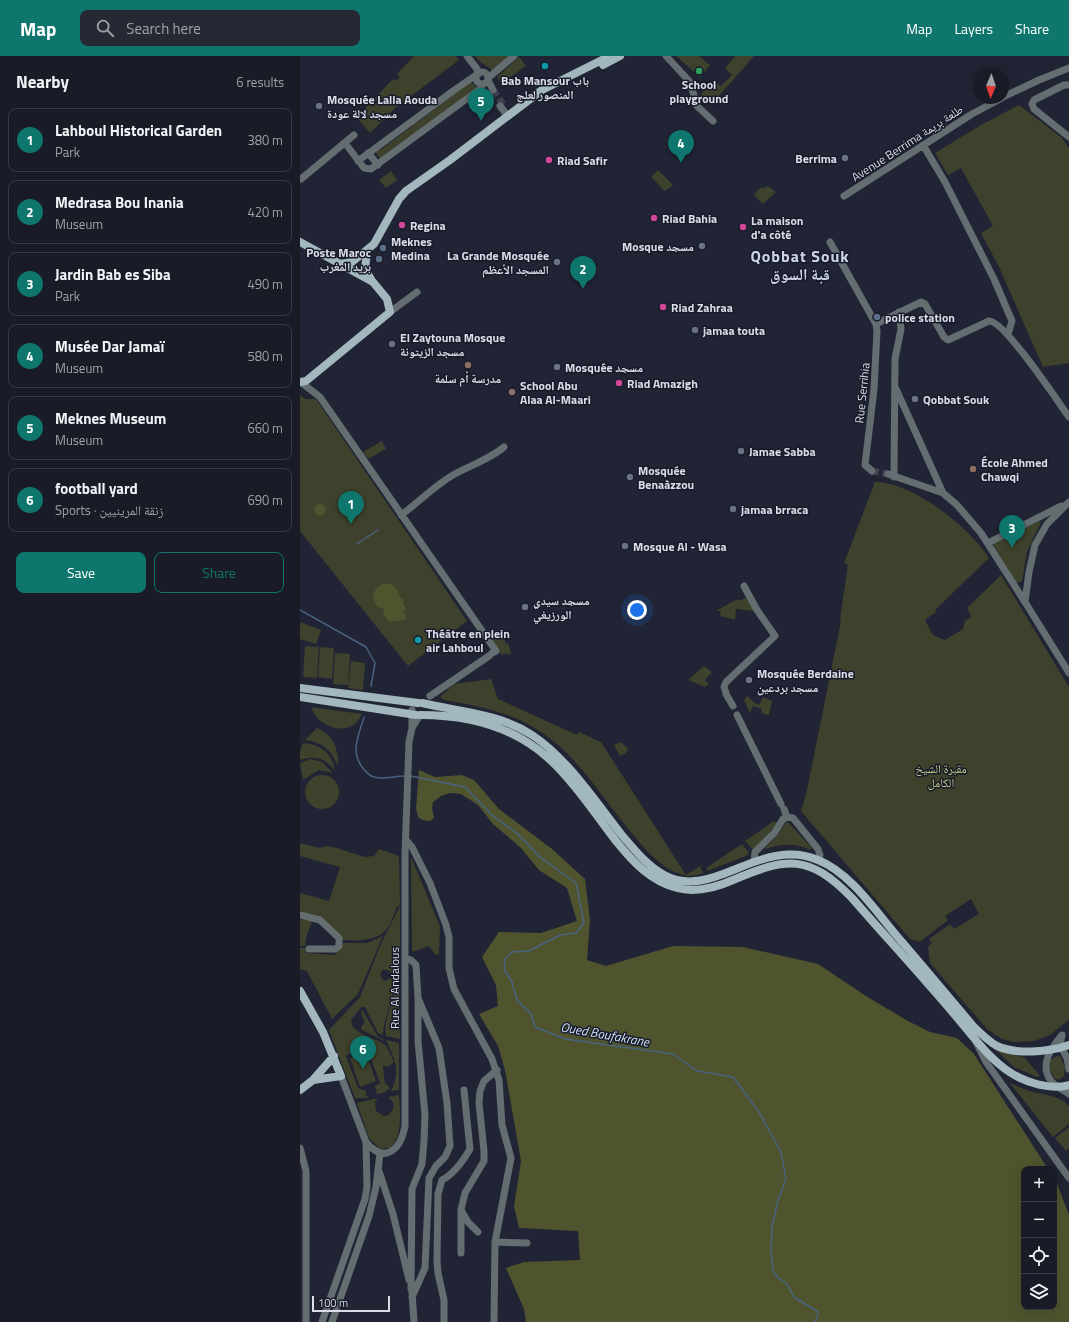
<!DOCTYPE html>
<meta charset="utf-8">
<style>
body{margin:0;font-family:"Titillium Web","Noto Naskh Arabic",sans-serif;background:#262833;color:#f1f3f6}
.controls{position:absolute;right:12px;bottom:12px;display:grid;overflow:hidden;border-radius:8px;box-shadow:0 4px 16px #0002}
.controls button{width:36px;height:36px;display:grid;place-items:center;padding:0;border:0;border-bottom:1px solid #373944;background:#191b27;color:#f1f3f6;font:20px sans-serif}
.compass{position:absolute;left:673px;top:12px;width:36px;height:36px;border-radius:50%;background:#191b27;box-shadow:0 4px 16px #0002;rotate:182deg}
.scale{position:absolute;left:12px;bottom:10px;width:78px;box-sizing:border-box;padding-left:4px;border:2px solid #dadde8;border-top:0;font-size:11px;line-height:14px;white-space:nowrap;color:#dadde8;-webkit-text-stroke:3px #181b2a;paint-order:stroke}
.you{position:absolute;left:337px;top:554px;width:14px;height:14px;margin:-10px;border:3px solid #fff;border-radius:50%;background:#1a73e8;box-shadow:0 0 0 6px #1a73e833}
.badge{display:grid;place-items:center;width:26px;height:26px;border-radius:50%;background:#0f766e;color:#fff;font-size:13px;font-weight:700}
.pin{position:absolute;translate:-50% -33px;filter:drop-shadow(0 1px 2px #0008)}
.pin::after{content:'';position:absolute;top:21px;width:14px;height:12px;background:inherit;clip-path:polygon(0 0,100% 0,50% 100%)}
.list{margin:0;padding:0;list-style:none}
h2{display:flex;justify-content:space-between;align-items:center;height:52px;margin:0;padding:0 16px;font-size:17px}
h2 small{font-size:13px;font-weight:400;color:#9fa1a7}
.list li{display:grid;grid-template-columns:26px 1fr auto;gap:12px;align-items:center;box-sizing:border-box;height:64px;margin:0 8px 8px;padding:0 8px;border:1px solid #373944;border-radius:8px}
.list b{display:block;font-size:15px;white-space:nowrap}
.list p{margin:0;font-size:13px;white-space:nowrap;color:#9fa1a7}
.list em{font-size:13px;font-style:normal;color:#9fa1a7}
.actions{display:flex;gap:8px;padding:12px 16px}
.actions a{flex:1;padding:9px 0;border:1px solid #0f766e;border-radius:8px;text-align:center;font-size:14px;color:#0f766e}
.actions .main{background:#0f766e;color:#fff}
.icon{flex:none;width:22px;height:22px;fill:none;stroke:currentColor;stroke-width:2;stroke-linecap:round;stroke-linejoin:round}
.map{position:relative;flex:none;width:769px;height:1266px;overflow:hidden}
header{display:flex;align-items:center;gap:24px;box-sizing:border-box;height:56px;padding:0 20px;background:#0f766e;color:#fff}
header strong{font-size:19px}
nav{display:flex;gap:22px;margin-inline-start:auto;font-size:14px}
.search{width:280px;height:36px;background:#262833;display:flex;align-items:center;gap:10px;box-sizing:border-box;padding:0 14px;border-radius:8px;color:#9fa1a7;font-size:15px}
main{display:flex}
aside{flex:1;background:#191b27}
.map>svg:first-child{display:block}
.green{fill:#3e412b}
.forest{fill:#4f542e}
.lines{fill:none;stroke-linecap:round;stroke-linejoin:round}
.stream{stroke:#496381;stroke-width:1.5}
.minor-tunnel{stroke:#3d404f;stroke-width:7;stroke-dasharray:7 3.5;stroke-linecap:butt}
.minor{stroke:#646e71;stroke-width:7}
.major{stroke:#a2b8be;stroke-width:8}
.culture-dot{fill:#0f9aa8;stroke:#181b2a;stroke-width:1.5}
.leisure-dot{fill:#2e9e5b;stroke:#181b2a;stroke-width:1.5}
.worship-dot{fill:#6b7280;stroke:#181b2a;stroke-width:1.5}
.hotel-dot{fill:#d1479c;stroke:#181b2a;stroke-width:1.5}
.service-dot{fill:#5c6f8a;stroke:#181b2a;stroke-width:1.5}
.education-dot{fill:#8d6e63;stroke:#181b2a;stroke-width:1.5}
.labels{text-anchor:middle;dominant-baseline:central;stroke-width:3;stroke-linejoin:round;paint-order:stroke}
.poi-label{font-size:12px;font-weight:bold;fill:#dadde8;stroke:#181b2a;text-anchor:start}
.street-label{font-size:12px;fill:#dadde8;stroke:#181b2a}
.park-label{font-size:12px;fill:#c2cb89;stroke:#181b2a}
.water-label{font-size:13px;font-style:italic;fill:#d0e2f8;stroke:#181b2a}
.district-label{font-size:16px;font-weight:bold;letter-spacing:1px;fill:#cdd3e8;stroke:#181b2a}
</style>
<header>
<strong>Map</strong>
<div class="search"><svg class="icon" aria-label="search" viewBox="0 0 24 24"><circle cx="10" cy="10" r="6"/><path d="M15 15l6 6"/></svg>Search here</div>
<nav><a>Map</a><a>Layers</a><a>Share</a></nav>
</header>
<main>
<aside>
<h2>Nearby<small>6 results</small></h2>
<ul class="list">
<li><span class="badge">1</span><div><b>Lahboul Historical Garden</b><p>Park</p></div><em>380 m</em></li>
<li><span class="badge">2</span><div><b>Medrasa Bou Inania</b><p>Museum</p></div><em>420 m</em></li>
<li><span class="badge">3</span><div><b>Jardin Bab es Siba</b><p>Park</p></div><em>490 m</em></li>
<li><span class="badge">4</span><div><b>Musée Dar Jamaï</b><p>Museum</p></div><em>580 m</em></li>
<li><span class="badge">5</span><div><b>Meknes Museum</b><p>Museum</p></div><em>660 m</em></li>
<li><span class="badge">6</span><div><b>football yard</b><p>Sports · زنقة المرينيين</p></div><em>690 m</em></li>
</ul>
<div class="actions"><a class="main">Save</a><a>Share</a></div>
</aside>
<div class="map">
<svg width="769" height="1266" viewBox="0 0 769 1266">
<rect width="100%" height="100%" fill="#212434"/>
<path class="green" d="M114,0H156L159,4L95,52L70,77L57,62L69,48L73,51L76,47L73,44L93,23L96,25L100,21L97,18Z
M175,0H211L193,15C186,9 181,8 175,0Z
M376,0H399L410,9L400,21Z
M435,0H454L418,41L417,40L410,48L401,38L413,25L421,30L432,19L425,12Z
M219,1L226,10L202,27L197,21Z
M170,26L178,32L84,99L81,104L75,96L79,93L80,94L110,72L117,65L118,66Z
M719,49L761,81L769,92V307L743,311L699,211L681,177L693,170L661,112L648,119L635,97L681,69Z
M358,114L373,129L365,135L351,121Z
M91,115L97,124L86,132L79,124Z
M468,130L476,136L463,148L454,139L460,132H465Z
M0,339L5,343H16L167,565L108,610L0,475Z
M82,385L86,393L68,403L63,396Z
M575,426C613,426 669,471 689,502L635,554L636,556L625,564L633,579L645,584L663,573L665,565L671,561L667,552L701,519L769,631V964L750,979L734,985L714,986L702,983L687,973L630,907L628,891L632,887L629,883L650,868L654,873L679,858L671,843L645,860L648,864L620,886L610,883L501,755L506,739L541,565L540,563L548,509L544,507Z
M740,465L741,466L727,496L722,525L718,527L715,526L693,488Z
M448,541L454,555L436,553L435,564L420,560L421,556L417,554L438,543L439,545Z
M0,566L21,574L16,588L0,583Z
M203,579L206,588L208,587L211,597L208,599L207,597L202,599L191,583Z
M5,590L19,591L17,622L3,621Z
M20,591L34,592L32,623L18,621Z
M35,597L50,598L48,629L33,628Z
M51,605L65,607L63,634L48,632Z
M404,610L412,616L405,624L409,628L405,631L388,624Z
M191,623L198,643L277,679L279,676L301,686L386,819L400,810L403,817C395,820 388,821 380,818C357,810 341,788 326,770C301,739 274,697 241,676C211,656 178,650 144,644L140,641L154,628Z
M448,640L452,645L459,649L463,641L472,645L469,659L461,657L462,653L453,650L450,657L444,644Z
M11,651L62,658C52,682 19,674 11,651Z
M17,672C33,678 39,694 38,710C31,694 23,686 5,684Z
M320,686L328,692L326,697L320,700L314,689Z
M3,687C21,689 32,696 35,715C26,702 15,699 0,704V696Z
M10,703L22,706L33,717L19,714L3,724L0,707Z
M5 736a17 17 0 1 1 34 0a17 17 0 1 1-34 0Z
M474,765L477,768L453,794L445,785Z
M487,765L512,792L510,794C499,787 478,788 466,793L465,792L478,778Z
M0,787L20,792L26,790L37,792L64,801L74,800L79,793L99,800L100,849L97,851C94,858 91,869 86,874C77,885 56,885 43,884L32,871L0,858V837L29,845L40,811L0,800Z
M442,788L449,797L446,800L407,815L406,812Z
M111,801L140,870L139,899L135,898L129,890L112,896Z
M100,850V983L86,980C82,958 100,943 93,918L88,914H82L80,920L84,925L91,922C98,940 83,960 83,979L78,977L65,951H61L51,964C52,979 76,981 85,989C89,994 91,1000 94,1006L89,1010H83V1012L85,1027L90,1032L84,1037L76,1038L77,1035L74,1031L80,1027L67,992H58L46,1000L58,1032L66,1035V1039L69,1042H55L56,1045L29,974L60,941L80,890Z
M0,863L12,865L7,879L5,890H0Z
M83,880L58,938L32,963L7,915L0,913V892H5L6,897L35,899L43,887H67Z
M62,953L78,981L83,983L84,985L62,974L61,971L65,966L61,958Z
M86,984L99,987V1034L91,1035C101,1014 95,1004 86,984Z
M696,994L724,1001L740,1020L737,1021L714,1011Z
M65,995L76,1025L60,1031L50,1002Z
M757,1000L761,1001L765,1012L764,1020L759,1024L754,1022L750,1014V1004Z
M709,1026C715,1029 721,1032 727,1034C741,1039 758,1038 769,1050V1068L753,1081Z
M99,1039C100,1054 103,1081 90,1092L80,1093L69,1082L57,1047L78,1042L75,1046L76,1055L84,1060L89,1059L94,1051L93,1046L88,1041Z
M769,1071V1093L766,1095L755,1082Z"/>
<path class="forest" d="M14 454a6 6 0 1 1 12 0a6 6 0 1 1-12 0Z
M82,528H92L98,535L100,541L104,544L103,548L105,550L106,554L103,556L106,560L105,564L89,566L83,557L84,553C70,550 70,534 82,528Z
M119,714L135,721L162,719L174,724L199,753L252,793L285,823L290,864L287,904L306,910L373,890L443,891L518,908L569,942L608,965L630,976L657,982L674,998L748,1113H724V1251H754V1122L756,1125L769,1159V1266H226L224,1253L206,1212L224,1206L280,1204L278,1175L219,1172L214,1150L221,1105L205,1014L198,990L179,958L198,950L196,929L182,901L199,876L241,877L277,865L267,832L239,814L221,792L193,768L178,749L161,738L150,737L141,740L133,746L132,752L134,762L130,765L122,764L118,761L116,752Z"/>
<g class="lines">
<path class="stream" d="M57,488L78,474
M0,554L66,591L75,607L71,630
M64,661C59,679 50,694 62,711C65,715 69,720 74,721C84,724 95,720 105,720
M111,720L165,731L193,760L218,778L240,801L276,827L284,867L276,877L260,879L229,895L212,896L205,903L204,913L212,926L217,944L231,958L235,971L265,983L373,998L397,1015L433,1021L459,1056L481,1096L486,1123L478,1144L472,1171L471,1198L473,1215L477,1221L487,1228L494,1241L518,1256L517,1263L514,1266"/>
<path class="minor-tunnel" d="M193,34L203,48
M572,415L588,418"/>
<path class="minor" d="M167,0L177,13L178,18
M366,0L390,26L397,50L413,65
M176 22a6 6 0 1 1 12 0a6 6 0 1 1-12 0Z
M188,22L214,0
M188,24L193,34
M769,29H764L734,44L732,48L734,53L769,81
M703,41L739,24L769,12
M200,50L208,60
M45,87L64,112L71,113L180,33L183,28
M623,89L645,126L694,223L712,265L708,278
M68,97L78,109
M58,105L153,35L176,19
M1,123L54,79
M544,140L672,58L702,42
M530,186L576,268L577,275L574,333L565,409L572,415
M90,256L117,236
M576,268L621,246L625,248L644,281L648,284L689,265C704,264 758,346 769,361
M2,327L20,341L196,595L192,597
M596,333L643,437
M588,418L643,437L657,449L681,477L725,546
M594,421L595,303L601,273L599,256
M769,446L747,468L735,489L729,516L725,546L769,617
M101,459C119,446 134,430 153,419C169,410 190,403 204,391
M688,487L761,450
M426,637L424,631L426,626L475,580L457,554L444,530
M426,638L433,650
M130,640L189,600
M112,654V672L120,659
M437,659L481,748
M484,753L487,761
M487,761L493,762L518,793L520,799L519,804
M106,784L112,791L130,827L146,869L149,881V912L154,933L192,1003L199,1024L202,1069L211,1102L195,1186L194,1266
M454,806L455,796L475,776L483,763L487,761
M0,859L20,864L39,882V890L35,893H9
M105,902L111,904L116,909L118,942L139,992L147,1047L150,1090L145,1101L136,1110L129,1122L125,1212L112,1241
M676,986L686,1006L769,1122
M769,1013L767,1002L760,989L762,979C751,992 739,1009 751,1025C755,1030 763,1034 769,1038
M41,1020L66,1086C85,1109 101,1093 105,1070V798L109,686L112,672
M0,1092L6,1115V1266
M79,1115L93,1158L109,1224
M161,1154V1197
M178,1176L168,1166L161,1154L165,1137L184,1105V1095L179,1047L180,1035L184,1025L197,1014
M195,1186L227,1187
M111,1233L112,1133L122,1108L124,1085L125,1059L118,985V944
M112,1236L114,1266
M22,1266L65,1143L67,1131L66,1086
M32,1266L69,1160L76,1131L80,1097
M144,1266V1244L138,1217L137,1205L138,1138L142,1124C154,1118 163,1105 170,1093L164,1034"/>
<path class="major" d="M303,9L320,0
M0,186L73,226L87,243L90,256L6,325L0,326
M67,196L65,213L72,225
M40,208L52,206L74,188L99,143L106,135L150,104L242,34L310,0
M0,632L118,647
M0,641L116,659
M122,647C160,656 198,657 232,679C267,702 295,745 321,778C334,793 346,809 364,819C396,836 426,815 457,805C478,798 497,795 518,804C549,816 575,854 596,879C622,909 647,939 673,970C680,977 688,985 697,990C717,999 749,996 769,989
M120,659C165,659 212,670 247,701C271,722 296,759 316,785C333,806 350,825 377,832C396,837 415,832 433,824C487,801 509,798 552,842C586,881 621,919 654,958C672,979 688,1002 711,1017C727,1027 750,1034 769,1029
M0,935L23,976L41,1020L13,1024
M0,1034L13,1024L34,1000"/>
</g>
<g class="culture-dot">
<circle cx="245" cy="10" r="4"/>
<circle cx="118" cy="584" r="4"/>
</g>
<circle class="leisure-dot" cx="399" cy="15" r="4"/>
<g class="worship-dot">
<circle cx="19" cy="50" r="4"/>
<circle cx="545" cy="102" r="4"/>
<circle cx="402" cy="190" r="4"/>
<circle cx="257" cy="206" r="4"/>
<circle cx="395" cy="274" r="4"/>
<circle cx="92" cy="288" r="4"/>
<circle cx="257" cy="311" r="4"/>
<circle cx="615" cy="343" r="4"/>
<circle cx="441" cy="395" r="4"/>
<circle cx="330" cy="421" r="4"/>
<circle cx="433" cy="453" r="4"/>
<circle cx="325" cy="490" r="4"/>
<circle cx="225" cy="551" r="4"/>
<circle cx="449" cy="624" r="4"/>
</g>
<g class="hotel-dot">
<circle cx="249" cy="104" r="4"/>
<circle cx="354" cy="162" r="4"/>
<circle cx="102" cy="169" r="4"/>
<circle cx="443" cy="171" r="4"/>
<circle cx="363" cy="251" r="4"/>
<circle cx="319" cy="327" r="4"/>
</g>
<g class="service-dot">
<circle cx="83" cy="192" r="4"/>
<circle cx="79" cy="203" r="4"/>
<circle cx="577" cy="261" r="4"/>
</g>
<g class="education-dot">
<circle cx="168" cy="309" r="4"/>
<circle cx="212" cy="336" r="4"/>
<circle cx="673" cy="413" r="4"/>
</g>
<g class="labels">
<g class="poi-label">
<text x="245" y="24" text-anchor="middle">Bab Mansour باب<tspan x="245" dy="14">المنصور لعلج</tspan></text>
<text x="399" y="28" text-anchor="middle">School<tspan x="399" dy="14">playground</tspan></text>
<text x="27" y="43">Mosquée Lalla Aouda<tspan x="27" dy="14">مسجد لالة عودة</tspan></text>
<text x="537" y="102" text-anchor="end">Berrima</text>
<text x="257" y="104">Riad Safir</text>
<text x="362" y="162">Riad Bahia</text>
<text x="451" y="164">La maison<tspan x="451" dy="14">d'a côté</tspan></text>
<text x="110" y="169">Regina</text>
<text x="91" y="185">Meknes<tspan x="91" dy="14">Medina</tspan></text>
<text x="394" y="190" text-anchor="end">Mosque مسجد</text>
<text x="71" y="196" text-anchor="end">Poste Maroc<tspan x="71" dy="14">بريد المغرب</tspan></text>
<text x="249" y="199" text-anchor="end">La Grande Mosquée<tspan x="249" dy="14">المسجد الأعظم</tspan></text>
<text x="371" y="251">Riad Zahraa</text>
<text x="585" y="261">police station</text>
<text x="403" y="274">jamaa touta</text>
<text x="100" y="281">El Zaytouna Mosque<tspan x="100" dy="14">مسجد الزيتونة</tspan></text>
<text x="265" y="311">Mosquée مسجد</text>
<text x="168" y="322" text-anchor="middle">مدرسة أم سلمة</text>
<text x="327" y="327">Riad Amazigh</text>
<text x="220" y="329">School Abu<tspan x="220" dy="14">Alaa Al-Maari</tspan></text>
<text x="623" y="343">Qobbat Souk</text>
<text x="449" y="395">Jamae Sabba</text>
<text x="681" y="406">École Ahmed<tspan x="681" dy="14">Chawqi</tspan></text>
<text x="338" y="414">Mosquée<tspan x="338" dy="14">Benaàzzou</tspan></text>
<text x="441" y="453">jamaa brraca</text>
<text x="333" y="490">Mosque Al - Wasa</text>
<text x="233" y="544">مسجد سيدي<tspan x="233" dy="14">الورزيغي</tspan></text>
<text x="126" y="577">Théâtre en plein<tspan x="126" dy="14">air Lahboul</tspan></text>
<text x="457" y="617">Mosquée Berdaine<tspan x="457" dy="14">مسجد بردعين</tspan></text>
</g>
<g class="street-label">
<text transform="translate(607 87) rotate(-33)">Avenue Berrima طلعة بريمة</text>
<text transform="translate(562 337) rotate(-84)">Rue Serrihia</text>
<text transform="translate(94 932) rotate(-90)">Rue Al Andalous</text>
</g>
<g class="park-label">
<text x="641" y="712">مقبرة الشيخ<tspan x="641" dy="14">الكامل</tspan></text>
</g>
<g class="water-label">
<text transform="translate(305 978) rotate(10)">Oued Boufakrane</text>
</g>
<g class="district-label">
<text x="500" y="200">Qobbat Souk<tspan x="500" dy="18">قبة السوق</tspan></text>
</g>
</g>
</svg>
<div class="controls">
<button>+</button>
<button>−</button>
<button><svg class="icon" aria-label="locate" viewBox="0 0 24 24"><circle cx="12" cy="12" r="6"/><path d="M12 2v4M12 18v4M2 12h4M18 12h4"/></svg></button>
<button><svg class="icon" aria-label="layers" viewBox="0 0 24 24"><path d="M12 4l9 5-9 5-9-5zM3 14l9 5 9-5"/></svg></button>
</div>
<svg class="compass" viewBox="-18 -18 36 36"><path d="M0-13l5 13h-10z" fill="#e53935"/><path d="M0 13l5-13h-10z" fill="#9fa1a7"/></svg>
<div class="scale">100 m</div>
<div class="you"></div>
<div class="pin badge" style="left:51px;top:468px">1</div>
<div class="pin badge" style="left:283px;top:233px">2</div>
<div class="pin badge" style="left:712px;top:492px">3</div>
<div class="pin badge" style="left:381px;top:107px">4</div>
<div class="pin badge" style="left:181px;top:65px">5</div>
<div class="pin badge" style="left:63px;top:1013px">6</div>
</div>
</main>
